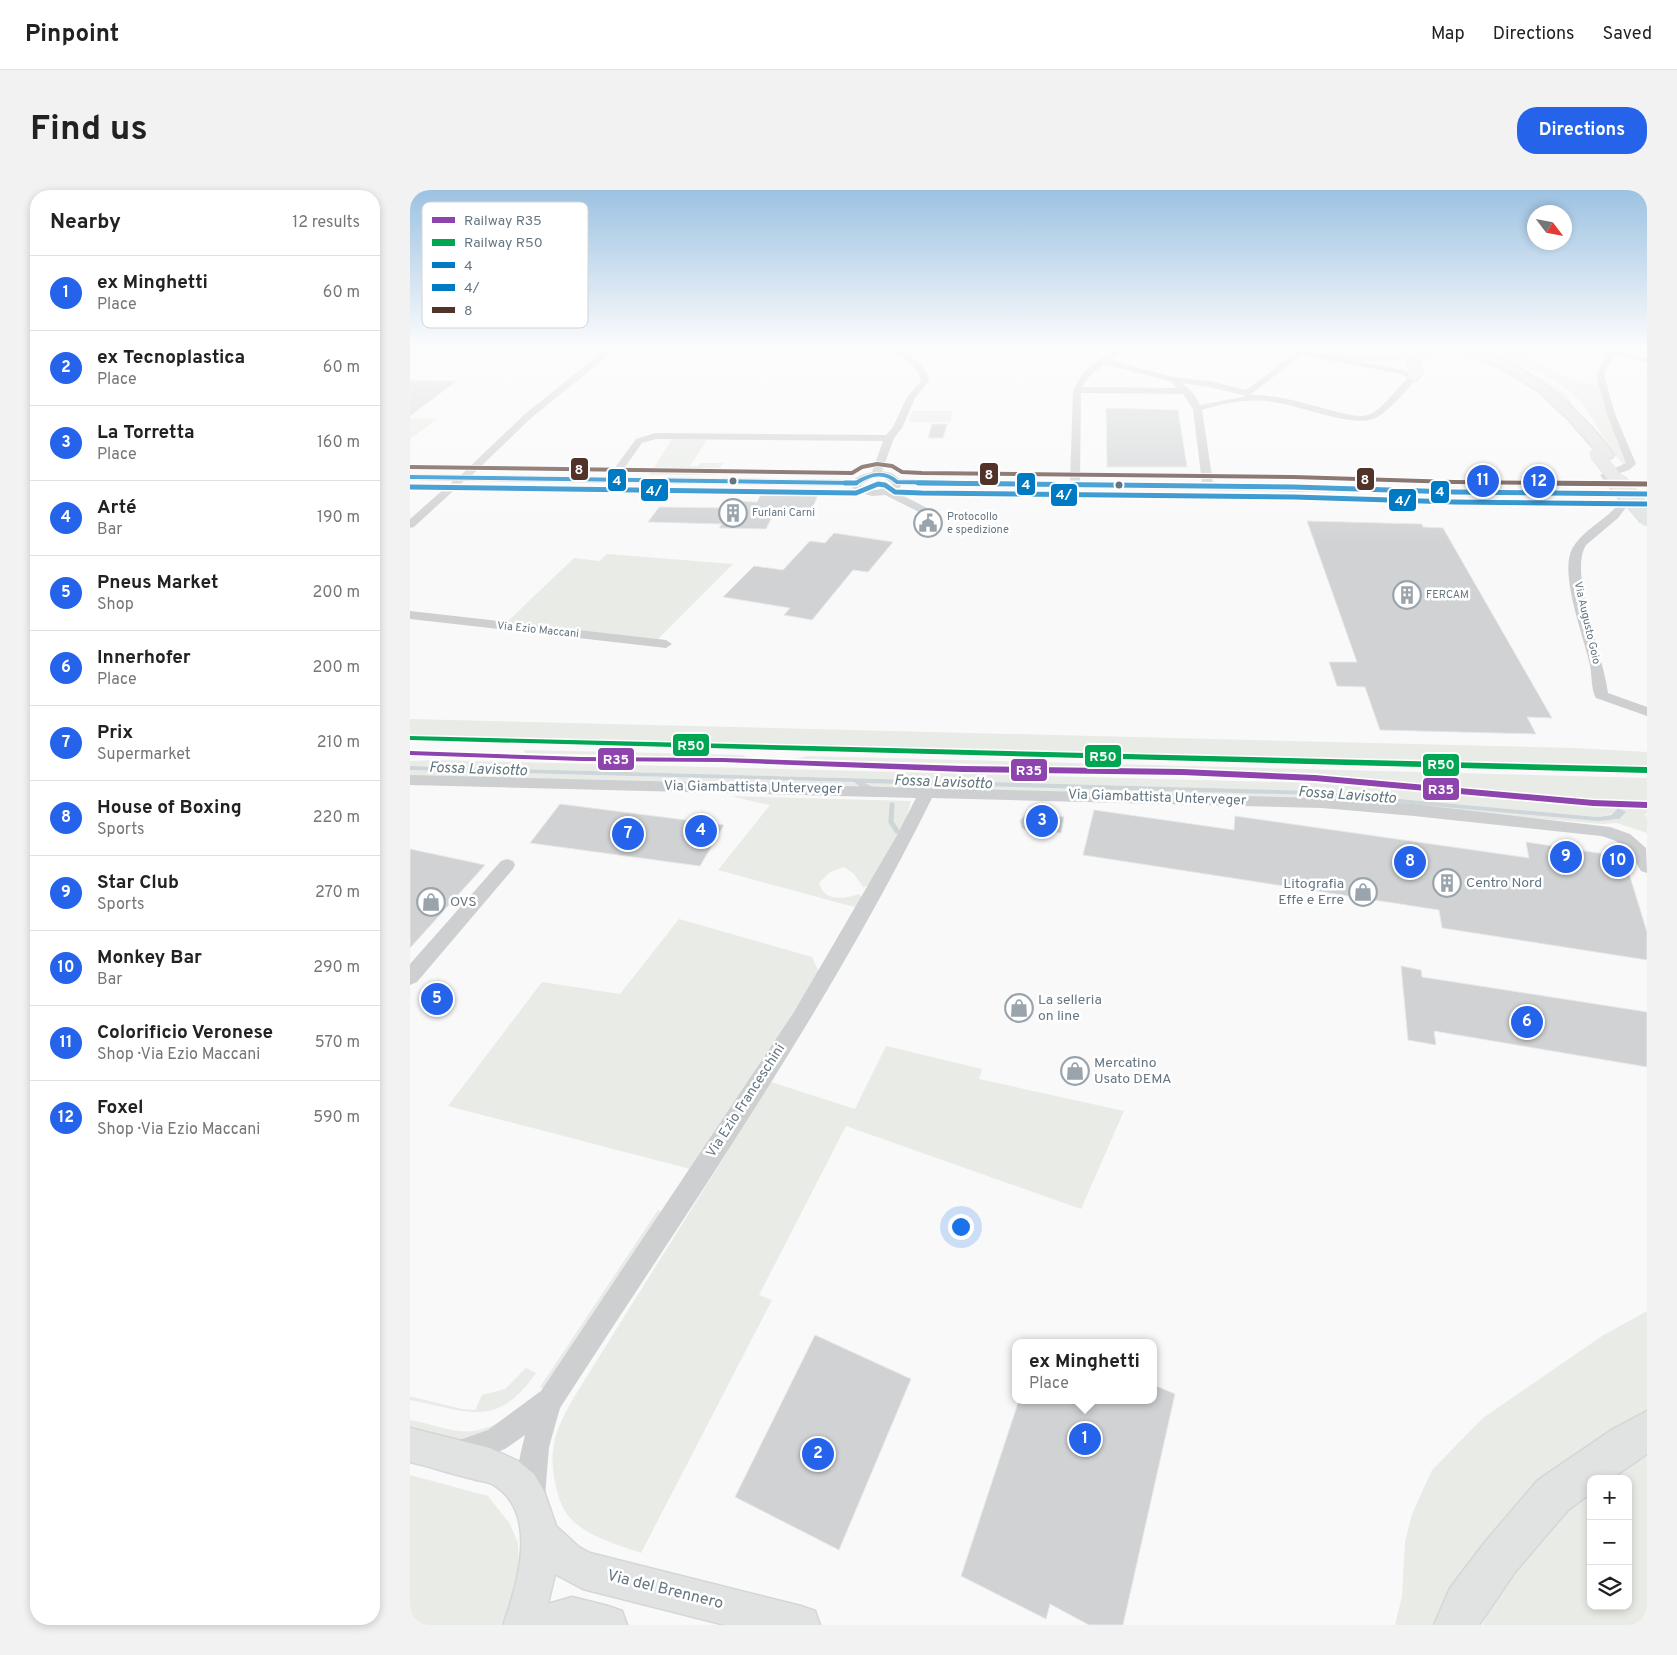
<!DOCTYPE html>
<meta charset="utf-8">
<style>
body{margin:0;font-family:Overpass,sans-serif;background:#f2f2f2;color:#222}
.controls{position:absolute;right:15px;bottom:15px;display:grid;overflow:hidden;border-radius:10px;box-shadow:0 2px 8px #0003}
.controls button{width:45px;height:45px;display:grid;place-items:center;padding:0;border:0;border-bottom:1px solid #e0e0e0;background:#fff;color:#222;font:25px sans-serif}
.compass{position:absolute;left:1117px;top:15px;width:45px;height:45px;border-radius:50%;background:#fff;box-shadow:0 2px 8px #0003;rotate:122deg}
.you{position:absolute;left:550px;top:1036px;width:18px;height:18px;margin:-12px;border:4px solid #fff;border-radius:50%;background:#1a73e8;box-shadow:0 0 0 8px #1a73e833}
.badge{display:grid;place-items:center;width:32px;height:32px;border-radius:50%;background:#2563eb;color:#fff;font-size:16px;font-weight:700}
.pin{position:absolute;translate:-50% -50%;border:2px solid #fff;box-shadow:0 1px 5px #0006}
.popup{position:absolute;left:602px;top:1149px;width:145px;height:65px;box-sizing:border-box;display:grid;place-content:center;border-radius:10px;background:#fff;filter:drop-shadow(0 1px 4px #0005);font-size:16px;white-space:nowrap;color:#767676}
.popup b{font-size:19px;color:#222}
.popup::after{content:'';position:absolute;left:50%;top:100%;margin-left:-10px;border:10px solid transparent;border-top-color:#fff}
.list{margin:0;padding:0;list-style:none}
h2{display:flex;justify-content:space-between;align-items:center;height:65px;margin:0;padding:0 20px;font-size:21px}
h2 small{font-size:16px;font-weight:400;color:#767676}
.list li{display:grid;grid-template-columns:32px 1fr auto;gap:15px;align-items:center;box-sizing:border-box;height:75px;padding:0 20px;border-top:1px solid #e0e0e0}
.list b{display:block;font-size:19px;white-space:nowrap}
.list p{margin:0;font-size:16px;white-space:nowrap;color:#767676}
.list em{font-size:16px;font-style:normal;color:#767676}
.icon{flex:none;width:28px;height:28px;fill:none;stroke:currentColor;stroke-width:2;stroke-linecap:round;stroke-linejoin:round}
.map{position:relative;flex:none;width:1237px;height:1435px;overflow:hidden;border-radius:20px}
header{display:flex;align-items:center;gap:30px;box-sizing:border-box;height:70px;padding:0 25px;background:#fff;border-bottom:1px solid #e0e0e0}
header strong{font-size:24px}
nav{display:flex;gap:28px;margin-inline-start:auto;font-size:18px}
.intro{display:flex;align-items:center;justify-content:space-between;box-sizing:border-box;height:120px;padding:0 30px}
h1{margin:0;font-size:35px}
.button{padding:12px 22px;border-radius:20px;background:#2563eb;color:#fff;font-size:18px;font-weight:700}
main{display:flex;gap:30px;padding:0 30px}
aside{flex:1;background:#fff;border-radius:20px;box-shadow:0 2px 8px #0003}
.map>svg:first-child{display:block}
.green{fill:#e8ebe6}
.water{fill:#ced6d9}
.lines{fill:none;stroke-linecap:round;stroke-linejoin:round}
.stream{stroke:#ced6d9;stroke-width:5}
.building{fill:#d0d2d3;stroke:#e8e8e8}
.major-casing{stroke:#d5d6d7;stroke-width:3}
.highway-casing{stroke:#d5d6d6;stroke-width:3}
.minor{fill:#cecfd0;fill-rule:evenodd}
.major{fill:#e1e2e2;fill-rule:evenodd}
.highway{fill:#e1e2e2;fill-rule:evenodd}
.highway-bridge-far1-casing{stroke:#d5d6d6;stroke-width:14;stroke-linecap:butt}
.highway-bridge-casing{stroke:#d5d6d6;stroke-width:19;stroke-linecap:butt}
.highway-bridge-far1{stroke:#e1e2e2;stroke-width:13}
.highway-bridge{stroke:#e1e2e2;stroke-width:18}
.bus-1-far1-casing{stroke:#fff;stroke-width:5.5}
.bus-1-casing{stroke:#fff;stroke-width:8}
.bus-2-casing{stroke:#fff;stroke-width:8}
.bus-3-far1-casing{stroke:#fff;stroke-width:5.5}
.bus-3-casing{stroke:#fff;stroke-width:8}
.bus-1-far1{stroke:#007bc3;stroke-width:4}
.bus-1{stroke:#007bc3;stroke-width:5}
.bus-2{stroke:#007bc3;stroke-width:5}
.bus-3-far1{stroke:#52332a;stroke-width:4}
.bus-3{stroke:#52332a;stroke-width:5}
.rail-1-casing{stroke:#fff;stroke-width:3}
.rail-2-casing{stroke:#fff;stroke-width:3}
.rail-1{fill:#8e44ad;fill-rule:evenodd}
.rail-2{fill:#00a651;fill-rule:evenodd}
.bus-dot{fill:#657683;stroke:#fff;stroke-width:2}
.labels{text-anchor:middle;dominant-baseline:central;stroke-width:5;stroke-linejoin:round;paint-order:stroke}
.far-poi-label{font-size:11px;fill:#657683;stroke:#fff;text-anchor:start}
.far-street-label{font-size:11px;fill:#657683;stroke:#fff}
.street-label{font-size:14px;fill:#657683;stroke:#fff}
.poi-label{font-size:14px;fill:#657683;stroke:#fff;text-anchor:start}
.water-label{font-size:15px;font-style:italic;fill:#60757c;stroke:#fff}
.near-street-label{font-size:16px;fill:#657683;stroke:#fff}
.key{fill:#fff;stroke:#d1d6da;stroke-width:1}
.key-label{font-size:14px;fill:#657683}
.line-badge{stroke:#fff;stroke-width:2}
.badge-label{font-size:14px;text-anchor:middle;font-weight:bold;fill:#fff}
</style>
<header>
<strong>Pinpoint</strong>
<nav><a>Map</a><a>Directions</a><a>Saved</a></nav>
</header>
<div class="intro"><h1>Find us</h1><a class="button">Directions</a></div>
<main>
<aside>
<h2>Nearby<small>12 results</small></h2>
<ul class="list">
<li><span class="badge">1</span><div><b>ex Minghetti</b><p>Place</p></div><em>60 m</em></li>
<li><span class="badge">2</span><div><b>ex Tecnoplastica</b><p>Place</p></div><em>60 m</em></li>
<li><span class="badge">3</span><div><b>La Torretta</b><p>Place</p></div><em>160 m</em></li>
<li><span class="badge">4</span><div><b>Arté</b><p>Bar</p></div><em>190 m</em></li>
<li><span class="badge">5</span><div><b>Pneus Market</b><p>Shop</p></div><em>200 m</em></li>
<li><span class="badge">6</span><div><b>Innerhofer</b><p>Place</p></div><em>200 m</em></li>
<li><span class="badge">7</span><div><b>Prix</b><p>Supermarket</p></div><em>210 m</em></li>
<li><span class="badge">8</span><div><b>House of Boxing</b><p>Sports</p></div><em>220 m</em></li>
<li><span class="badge">9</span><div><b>Star Club</b><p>Sports</p></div><em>270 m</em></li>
<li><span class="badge">10</span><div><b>Monkey Bar</b><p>Bar</p></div><em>290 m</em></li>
<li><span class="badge">11</span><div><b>Colorificio Veronese</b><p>Shop · Via Ezio Maccani</p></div><em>570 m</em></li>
<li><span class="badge">12</span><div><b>Foxel</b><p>Shop · Via Ezio Maccani</p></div><em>590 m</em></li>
</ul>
</aside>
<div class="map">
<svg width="1237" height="1435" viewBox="0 0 1237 1435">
<rect width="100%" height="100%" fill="#f9f9f9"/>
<path class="green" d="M1052,155H1075C1085,180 1157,185 1165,221L1129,192L1075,164Z
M1083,155H1118L1117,160L1110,163L1119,165V169C1144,181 1161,192 1189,195L1217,272L1214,275C1195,256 1186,229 1168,209C1147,187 1117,179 1091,165L1086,161Z
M502,221H543L540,232H499Z
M0,228H1L27,229L0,249Z
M262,249L297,250L280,276H288L290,273H313L305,285H239Z
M197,364L323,374L246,451L96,433L164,368L189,371Z
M0,529L1164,558L1237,562V576L0,546Z
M114,560L332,565L339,568L115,563Z
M397,566L1237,588V611L1170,609L901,583L387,569Z
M28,570L903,593L1178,617L1237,619V623L1235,624L1237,629V643L1207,633L1192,634L934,612L464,597L454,592L903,605L1207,630L1208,618L1201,624L1188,627L903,601L0,576V571Z
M0,580L444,592L450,597L0,586Z
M320,606L501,611L493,639L461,695L453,697L444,684L434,677L420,682L409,693C414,712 433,709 449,704L453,709L448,718L308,680L360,615Z
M269,729L402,767L409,782L375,840L280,979L38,916L132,792L210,804Z
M476,856L572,879L569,889L714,921L671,1019L436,936L349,1105L362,1110L231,1363C207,1354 173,1346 157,1324C151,1316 148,1305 146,1296C136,1256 149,1232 169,1199L361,892L445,919Z
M248,1020L252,1022L134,1199L130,1197Z
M1237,1121V1222L1027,1435H985L992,1407L995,1352L1002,1324L1022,1280L1073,1228L1192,1146Z
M116,1178L126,1183C86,1241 56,1220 0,1210V1207H3L52,1219L65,1220L72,1205L95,1199Z
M0,1230C41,1238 54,1251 95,1230L100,1232L52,1251L0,1242Z
M1237,1266V1435H1072L1089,1402L1151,1322L1181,1302V1416H1218V1289H1200Z
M0,1285L78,1306L100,1334L108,1353L109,1377L104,1404L91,1435H0Z"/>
<path class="water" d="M0,576L903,601L1188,627L1201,625L1208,618L1216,622L1209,629L1188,631L903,605L455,593L464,597H450L444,592L0,580Z"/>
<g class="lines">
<path class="stream" d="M482,615L481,632L487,641"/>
</g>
<path class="building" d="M0,190L47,191L0,226Z
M696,218L768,220L777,277H697Z
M522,234H537L533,248H518Z
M352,302L409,303L398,328L362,327L356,339L309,338L312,334L238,332L249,317L315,318L319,311L347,312Z
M897,331L1012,334L1013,337L1033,338L1142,528L1117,527L1126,544L970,540L955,497L927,496L919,472H947Z
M424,343L483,352L458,382L443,380L402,430L374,425L380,418L313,407L344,376L373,380L400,351L415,353Z
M150,614L314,635L290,676L120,653Z
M628,619L638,622L644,626L654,627L651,643L641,642L625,645L612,638L610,631L617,622Z
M684,620L824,640L825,626L1119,668L1116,652L1214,667L1237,742V770L1032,738L1029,720L673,665Z
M0,659L75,675L0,758Z
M991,776L1011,780L1012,787L1237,822V877L1024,841L1026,855L998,850Z
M405,1145L501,1189L429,1360L325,1307Z
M744,1195L765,1204L713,1435H679L640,1414L636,1429L551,1386L609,1210H744Z"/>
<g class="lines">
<defs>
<path id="major" d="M0,1238L80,1258L108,1271L124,1284L134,1301L146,1336L169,1357L180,1363L391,1416L405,1421L410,1435H315L173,1399L145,1384L138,1414L162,1407L198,1416L212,1421L217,1435H93C108,1394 130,1321 82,1294C76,1291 69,1291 63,1289C42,1284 21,1277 0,1272Z"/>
<path id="highway" d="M877,155C905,155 931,162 959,162C987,162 1013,155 1041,155L1010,171L1009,174L1013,181L1007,190L1003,191L997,187L1001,181L997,174L1002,166C960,174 919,167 879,157Z
M1041,155C1099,155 1173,220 1204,265L1202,268H1192L1159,230L1127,200L1089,177L1043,157Z
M1237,1221V1264L1201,1289H1181V1303L1158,1320L1105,1382L1069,1435H1024L1040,1398L1075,1352L1128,1290L1203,1239Z"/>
</defs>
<use href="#major" class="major-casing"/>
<use href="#highway" class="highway-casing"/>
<path class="minor" d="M9,155H22L0,162V158Z
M199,155H207L192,171L121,228L62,285L198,287L226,249L245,243L476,245L483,237L497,207L511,191C508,171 484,167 471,155C489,155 516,172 519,191L505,208L492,238L484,248L472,281L482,283L490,289L660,292L663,200L673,183L686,172L714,155H723L699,170L763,187L799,191L836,200L890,160L993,180L1007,187C998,199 977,224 963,229C941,237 888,215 863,212C838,208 815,213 792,220L803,293L1201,301L1190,285L1216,273L1197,224L1186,185L1197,164L1161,155H1176L1237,168V172L1204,165L1194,185L1205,224L1226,274L1219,280L1201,286L1212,301H1237V307H1217L1220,312L1208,328L1176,355C1158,384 1194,466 1198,503L1237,517V526L1186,508C1181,500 1182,485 1180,475C1174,447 1149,384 1162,359C1172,341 1192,332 1206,317L1210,312L1206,307L491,295L490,298L484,301L521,320L524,326L514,339L510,340L505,337L514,326L513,324L475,305L462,306L444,301L442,296L54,291L4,337L0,338V329L43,291L0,290V284L51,285L115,224L186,167ZM892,165L991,184L998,188C988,197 971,221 958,225C948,228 933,223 924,221C896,214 868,204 840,205ZM694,174L760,191L768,198L672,197L679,187ZM772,193L799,197L837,206L790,215L784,204ZM671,203L773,204L783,219L792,293L670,292ZM246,249L473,251L462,282L451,285L443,290L208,287L232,253ZM473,287L483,294L467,300L452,297L451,294L462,288Z
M0,421L256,450L262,454L256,458L0,429Z
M0,585L912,608L1004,614L1200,637L1220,644L1236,658L1237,683L1231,681C1219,660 1217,653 1191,646L1004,626L912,618L522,608C417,821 278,1020 150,1218L139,1257L135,1306L131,1316L121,1320L111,1316C102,1294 110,1266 115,1245L95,1259L48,1277L38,1274L35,1264L38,1254L78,1240L131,1201L384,822L486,647L506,608L0,595Z
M97,669L103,671L105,675L103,679L7,792L0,795V774L91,671Z"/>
<use href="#major" class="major"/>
<use href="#highway" class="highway"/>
<defs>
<path id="highway-bridge-far1" d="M1186,264L1210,294"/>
<path id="highway-bridge" d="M1209,293L1237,327"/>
</defs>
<use href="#highway-bridge-far1" class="highway-bridge-far1-casing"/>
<use href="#highway-bridge" class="highway-bridge-casing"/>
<use href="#highway-bridge-far1" class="highway-bridge-far1"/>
<use href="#highway-bridge" class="highway-bridge"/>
<defs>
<path id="bus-1-far1" d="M0,287L446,293C460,284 474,280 487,292L614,294"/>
<path id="bus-1" d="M435,293H446
M508,293L884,297L1044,302L1237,304"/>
<path id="bus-2" d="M0,297L446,303L468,294L475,295L485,302L512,303L884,307L1044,312L1237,314"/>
<path id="bus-3-far1" d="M0,277L442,283L452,277L467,274L482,276L492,282L512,283L884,287L1044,292L1237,294"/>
<path id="bus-3" d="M1126,293L1237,294"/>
</defs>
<use href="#bus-1-far1" class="bus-1-far1-casing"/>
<use href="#bus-1" class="bus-1-casing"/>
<use href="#bus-2" class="bus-2-casing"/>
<use href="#bus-3-far1" class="bus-3-far1-casing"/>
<use href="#bus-3" class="bus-3-casing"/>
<use href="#bus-1-far1" class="bus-1-far1"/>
<use href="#bus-1" class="bus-1"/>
<use href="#bus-2" class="bus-2"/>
<use href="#bus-3-far1" class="bus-3-far1"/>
<use href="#bus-3" class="bus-3"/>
<defs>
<path id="rail-1" d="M0,561L171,567L313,568L553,576L772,579L905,585L1183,610L1237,612V618L1183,616L905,591L772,585L553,582L313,572L171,571L0,565Z"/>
<path id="rail-2" d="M0,546L1237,577V583L0,550Z"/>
</defs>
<use href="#rail-1" class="rail-1-casing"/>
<use href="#rail-2" class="rail-2-casing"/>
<use href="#rail-1" class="rail-1"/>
<use href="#rail-2" class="rail-2"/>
</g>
<linearGradient id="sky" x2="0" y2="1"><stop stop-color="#9dc2e2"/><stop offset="0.44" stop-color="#fcfcfc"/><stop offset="1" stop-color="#fcfcfc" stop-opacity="0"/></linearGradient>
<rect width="1237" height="356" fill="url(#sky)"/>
<defs>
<symbol id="building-ring" viewBox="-11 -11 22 22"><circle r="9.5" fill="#fff" stroke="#99a4ac" stroke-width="1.5"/><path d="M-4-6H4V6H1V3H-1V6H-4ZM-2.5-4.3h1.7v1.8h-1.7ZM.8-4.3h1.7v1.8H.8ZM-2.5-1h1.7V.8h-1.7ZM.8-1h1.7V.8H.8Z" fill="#99a4ac"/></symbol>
<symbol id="civic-ring" viewBox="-11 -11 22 22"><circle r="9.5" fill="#fff" stroke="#99a4ac" stroke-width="1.5"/><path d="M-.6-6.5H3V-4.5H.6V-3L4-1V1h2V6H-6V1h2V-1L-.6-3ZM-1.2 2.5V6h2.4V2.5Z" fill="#99a4ac"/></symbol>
<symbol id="shop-ring" viewBox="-11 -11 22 22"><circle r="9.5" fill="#fff" stroke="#99a4ac" stroke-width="1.5"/><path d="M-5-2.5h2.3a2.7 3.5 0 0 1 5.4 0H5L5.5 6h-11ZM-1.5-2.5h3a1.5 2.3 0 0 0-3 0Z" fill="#99a4ac"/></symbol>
</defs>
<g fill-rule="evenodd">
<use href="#building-ring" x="307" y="307" width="32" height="32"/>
<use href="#civic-ring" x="502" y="317" width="32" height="32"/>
<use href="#building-ring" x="981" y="389" width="32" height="32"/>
<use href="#building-ring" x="1021" y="677" width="32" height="32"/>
<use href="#shop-ring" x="937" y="686" width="32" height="32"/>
<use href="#shop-ring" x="5" y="696" width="32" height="32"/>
<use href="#shop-ring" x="593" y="802" width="32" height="32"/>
<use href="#shop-ring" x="649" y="865" width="32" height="32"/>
</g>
<g class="bus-dot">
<circle cx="323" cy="291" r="4.5"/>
<circle cx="709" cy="295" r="4.5"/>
</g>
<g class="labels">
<g class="far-poi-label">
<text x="342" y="323">Furlani Carni</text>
<text x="537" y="327">Protocollo<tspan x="537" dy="13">e spedizione</tspan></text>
<text x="1016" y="405">FERCAM</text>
</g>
<g class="far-street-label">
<text transform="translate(1177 433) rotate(77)">Via Augusto Goio</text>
<text transform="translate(128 440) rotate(6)">Via Ezio Maccani</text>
</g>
<g class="street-label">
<text transform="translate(343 598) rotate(1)">Via Giambattista Unterveger</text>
<text transform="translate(747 608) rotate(2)">Via Giambattista Unterveger</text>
<text transform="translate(336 911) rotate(-57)">Via Ezio Franceschini</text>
</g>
<g class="poi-label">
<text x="1056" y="693">Centro Nord</text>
<text x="934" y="694" text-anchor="end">Litografia<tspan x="934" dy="16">Effe e Erre</tspan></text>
<text x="40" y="712">OVS</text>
<text x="628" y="810">La selleria<tspan x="628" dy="16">on line</tspan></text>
<text x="684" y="873">Mercatino<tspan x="684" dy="16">Usato DEMA</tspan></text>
</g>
<g class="water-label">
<text transform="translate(68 580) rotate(2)">Fossa Lavisotto</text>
<text transform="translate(533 593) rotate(2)">Fossa Lavisotto</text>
<text transform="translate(937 606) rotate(4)">Fossa Lavisotto</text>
</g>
<g class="near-street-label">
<text transform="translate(255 1400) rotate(14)">Via del Brennero</text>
</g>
</g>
<rect x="12" y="12" width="166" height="126" rx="8" class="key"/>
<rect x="22" y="27" width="23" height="6" fill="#8e44ad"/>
<rect x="22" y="49" width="23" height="7" fill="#00a651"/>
<rect x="22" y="72" width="23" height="6" fill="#007bc3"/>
<rect x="22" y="94" width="23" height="7" fill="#007bc3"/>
<rect x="22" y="117" width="23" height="6" fill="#52332a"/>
<g class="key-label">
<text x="54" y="35">Railway R35</text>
<text x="54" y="57">Railway R50</text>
<text x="54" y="80">4</text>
<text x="54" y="102">4/</text>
<text x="54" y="125">8</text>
</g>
<g class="line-badge">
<rect x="160" y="267" width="19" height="24" rx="5" fill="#52332a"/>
<rect x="569" y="272" width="20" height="24" rx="5" fill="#52332a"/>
<rect x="946" y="277" width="19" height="24" rx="5" fill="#52332a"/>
<rect x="197" y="278" width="20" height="24" rx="5" fill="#007bc3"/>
<rect x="606" y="282" width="20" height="24" rx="5" fill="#007bc3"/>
<rect x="230" y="288" width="29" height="24" rx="5" fill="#007bc3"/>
<rect x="1020" y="290" width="20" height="24" rx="5" fill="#007bc3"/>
<rect x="640" y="293" width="28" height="24" rx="5" fill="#007bc3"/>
<rect x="978" y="298" width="29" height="24" rx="5" fill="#007bc3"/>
<rect x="262" y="543" width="38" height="24" rx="5" fill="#00a651"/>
<rect x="674" y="554" width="38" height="24" rx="5" fill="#00a651"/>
<rect x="187" y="557" width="38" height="24" rx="5" fill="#8e44ad"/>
<rect x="1012" y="563" width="38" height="24" rx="5" fill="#00a651"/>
<rect x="600" y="568" width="38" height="24" rx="5" fill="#8e44ad"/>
<rect x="1012" y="587" width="38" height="24" rx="5" fill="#8e44ad"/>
</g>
<g class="badge-label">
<text x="169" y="284">8</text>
<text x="579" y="289">8</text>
<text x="955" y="294">8</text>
<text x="207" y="295">4</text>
<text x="616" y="299">4</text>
<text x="244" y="305">4/</text>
<text x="1030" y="306">4</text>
<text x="654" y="309">4/</text>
<text x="993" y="315">4/</text>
<text x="281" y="560">R50</text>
<text x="693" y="571">R50</text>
<text x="206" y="574">R35</text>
<text x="1031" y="579">R50</text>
<text x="619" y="585">R35</text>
<text x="1031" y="604">R35</text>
</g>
</svg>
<div class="controls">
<button>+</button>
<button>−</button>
<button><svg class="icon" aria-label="layers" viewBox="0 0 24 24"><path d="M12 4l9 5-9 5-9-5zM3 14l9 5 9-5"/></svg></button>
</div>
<svg class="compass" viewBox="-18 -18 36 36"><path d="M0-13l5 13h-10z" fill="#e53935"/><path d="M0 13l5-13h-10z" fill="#767676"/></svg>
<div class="you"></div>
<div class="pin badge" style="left:675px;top:1249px">1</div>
<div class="popup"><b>ex Minghetti</b>Place</div>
<div class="pin badge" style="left:408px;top:1264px">2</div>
<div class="pin badge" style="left:632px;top:631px">3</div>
<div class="pin badge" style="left:291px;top:641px">4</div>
<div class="pin badge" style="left:27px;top:809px">5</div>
<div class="pin badge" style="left:1117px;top:832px">6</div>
<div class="pin badge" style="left:218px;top:644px">7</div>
<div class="pin badge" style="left:1000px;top:672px">8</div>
<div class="pin badge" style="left:1156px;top:667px">9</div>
<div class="pin badge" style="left:1208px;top:671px">10</div>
<div class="pin badge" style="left:1073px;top:291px">11</div>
<div class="pin badge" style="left:1129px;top:292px">12</div>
</div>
</main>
